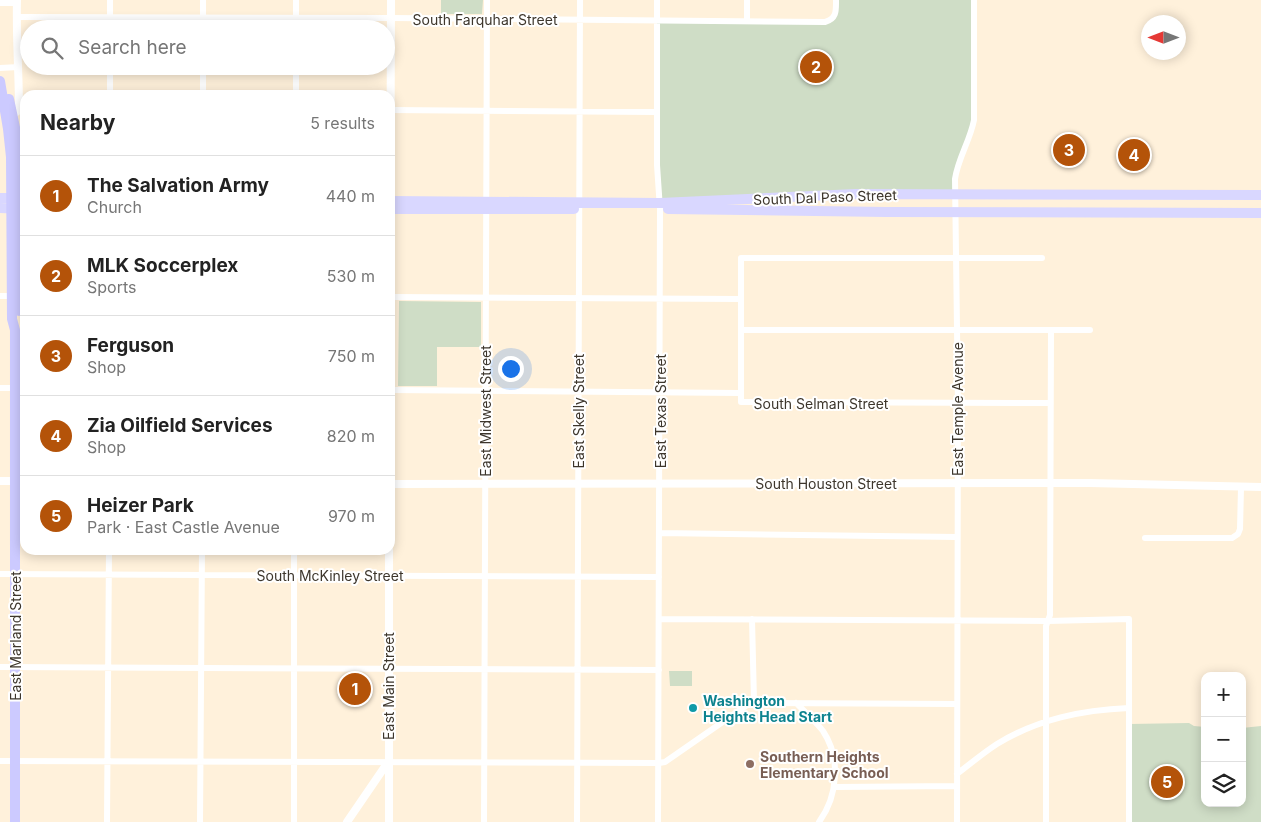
<!DOCTYPE html>
<meta charset="utf-8">
<style>
body{margin:0;font-family:Inter,sans-serif;background:#f6f6f6;color:#222}
.controls{position:absolute;right:15px;bottom:15px;display:grid;overflow:hidden;border-radius:10px;box-shadow:0 2px 12px #0003}
.controls button{width:45px;height:45px;display:grid;place-items:center;padding:0;border:0;border-bottom:1px solid #e0e0e0;background:#fff;color:#222;font:25px sans-serif}
.compass{position:absolute;left:1141px;top:15px;width:45px;height:45px;border-radius:50%;background:#fff;box-shadow:0 2px 12px #0003;rotate:270deg}
.you{position:absolute;left:510px;top:368px;width:18px;height:18px;margin:-12px;border:4px solid #fff;border-radius:50%;background:#1a73e8;box-shadow:0 0 0 8px #1a73e833}
.badge{display:grid;place-items:center;width:32px;height:32px;border-radius:50%;background:#b45309;color:#fff;font-size:16px;font-weight:700}
.pin{position:absolute;translate:-50% -50%;border:2px solid #fff;box-shadow:0 1px 5px #0006}
.list{margin:0;padding:0;list-style:none}
h2{display:flex;justify-content:space-between;align-items:center;height:65px;margin:0;padding:0 20px;font-size:21px}
h2 small{font-size:16px;font-weight:400;color:#767676}
.list li{display:grid;grid-template-columns:32px 1fr auto;gap:15px;align-items:center;box-sizing:border-box;height:80px;padding:0 20px;border-top:1px solid #e0e0e0}
.list b{display:block;font-size:19px;white-space:nowrap}
.list p{margin:0;font-size:16px;white-space:nowrap;color:#767676}
.list em{font-size:16px;font-style:normal;color:#767676}
.icon{flex:none;width:28px;height:28px;fill:none;stroke:currentColor;stroke-width:2;stroke-linecap:round;stroke-linejoin:round}
.map{position:relative;flex:none;width:1261px;height:822px;overflow:hidden}
.search{position:absolute;background:#fff;box-shadow:0 2px 12px #0003;left:20px;top:20px;width:375px;height:55px;display:flex;align-items:center;gap:12px;box-sizing:border-box;padding:0 18px;border-radius:28px;color:#767676;font-size:19px}
.panel{position:absolute;background:#fff;box-shadow:0 2px 12px #0003;left:20px;top:90px;width:375px;height:465px;border-radius:15px}
.map>svg:first-child{display:block}
.green{fill:#cfddc6}
.lines{fill:none;stroke-linecap:round;stroke-linejoin:round}
.minor{stroke:#fff;stroke-width:6}
.tertiary{stroke:#fff;stroke-width:8}
.primary{stroke:#d9d7ff;stroke-width:10}
.trunk{stroke:#cccaff;stroke-width:10}
.culture-dot{fill:#0f9aa8;stroke:#fff;stroke-width:2}
.education-dot{fill:#8d6e63;stroke:#fff;stroke-width:2}
.labels{text-anchor:middle;dominant-baseline:central;stroke-width:4;stroke-linejoin:round;paint-order:stroke}
.street-label{font-size:14px;fill:#3d362c;stroke:#fff}
.culture-label{font-size:14px;font-weight:bold;fill:#0d838f;stroke:#fff;text-anchor:start}
.education-label{font-size:14px;font-weight:bold;fill:#785e54;stroke:#fff;text-anchor:start}
</style>
<div class="map">
<svg width="1261" height="822" viewBox="0 0 1261 822">
<rect width="100%" height="100%" fill="#fff1db"/>
<path class="green" d="M441,0H483L482,14H441Z
M836,0H974L975,116L960,157L955,194L660,203L657,21L832,19Z
M399,301L481,302V347H437V386H398Z
M669,671H692V686H670Z
M1189,723L1194,726L1205,727V803H1242V728L1261,726V822H1129V724Z"/>
<g class="lines">
<path class="minor" d="M657,0V165L660,209L658,822
M0,3H17
M17,17L391,18L825,22C837,19 836,10 836,0
M747,21V0
M110,29V0
M203,29V0
M296,29V0
M0,68L19,67
M110,95V66
M203,95V66
M296,95V66
M390,110L657,112
M1042,258H741V402L1050,403
M0,296H25
M390,297L741,299
M741,330H1090
M0,388H25
M390,390L741,393
M659,533L957,537
M1145,538H1232L1238,534L1240,529L1241,488
M0,574L659,577
M659,619L1048,621L1129,619V822
M752,619L754,702
M0,667L659,670
M796,703C805,712 815,721 823,731C841,758 838,796 819,822
M0,761L659,763L665,762L750,703L957,704
M957,774C970,764 983,753 997,744C1038,719 1082,710 1129,708
M835,787L957,786
M107,822L109,550
M200,822L202,550
M294,822V550
M484,822L487,0
M577,822L580,0
M957,822L958,403L955,179C958,158 970,141 974,120V0
M1046,822V626L1050,615L1051,330"/>
<path class="tertiary" d="M9,118L19,110C19,73 16,37 17,0
M390,308L391,0
M0,481H25
M390,484L1090,483L1261,487
M347,822L388,762
M389,822V550"/>
<path class="primary" d="M0,198H25
M390,201L660,203L856,194L1261,195
M0,208L25,209
M390,209H574
M668,209L886,212L1261,213"/>
<path class="trunk" d="M0,81L8,129L11,157L12,319L15,330V822
M9,99L17,137L20,167L19,311"/>
</g>
<circle class="culture-dot" cx="693" cy="708" r="5"/>
<circle class="education-dot" cx="750" cy="764" r="5"/>
<g class="labels">
<g class="street-label">
<text x="485" y="19">South Farquhar Street</text>
<text transform="translate(825 197) rotate(-2)">South Dal Paso Street</text>
<text x="821" y="403">South Selman Street</text>
<text transform="translate(957 409) rotate(-90)">East Temple Avenue</text>
<text transform="translate(485 411) rotate(-90)">East Midwest Street</text>
<text transform="translate(578 411) rotate(-90)">East Skelly Street</text>
<text transform="translate(660 411) rotate(-90)">East Texas Street</text>
<text x="826" y="483">South Houston Street</text>
<text x="330" y="575">South McKinley Street</text>
<text transform="translate(15 636) rotate(-90)">East Marland Street</text>
<text transform="translate(388 686) rotate(-90)">East Main Street</text>
</g>
<g class="culture-label">
<text x="703" y="700">Washington<tspan x="703" dy="16">Heights Head Start</tspan></text>
</g>
<g class="education-label">
<text x="760" y="756">Southern Heights<tspan x="760" dy="16">Elementary School</tspan></text>
</g>
</g>
</svg>
<div class="controls">
<button>+</button>
<button>−</button>
<button><svg class="icon" aria-label="layers" viewBox="0 0 24 24"><path d="M12 4l9 5-9 5-9-5zM3 14l9 5 9-5"/></svg></button>
</div>
<svg class="compass" viewBox="-18 -18 36 36"><path d="M0-13l5 13h-10z" fill="#e53935"/><path d="M0 13l5-13h-10z" fill="#767676"/></svg>
<div class="you"></div>
<div class="pin badge" style="left:355px;top:689px">1</div>
<div class="pin badge" style="left:816px;top:67px">2</div>
<div class="pin badge" style="left:1069px;top:150px">3</div>
<div class="pin badge" style="left:1134px;top:155px">4</div>
<div class="pin badge" style="left:1167px;top:782px">5</div>
<div class="search"><svg class="icon" aria-label="search" viewBox="0 0 24 24"><circle cx="10" cy="10" r="6"/><path d="M15 15l6 6"/></svg>Search here</div>
<section class="panel">
<h2>Nearby<small>5 results</small></h2>
<ul class="list">
<li><span class="badge">1</span><div><b>The Salvation Army</b><p>Church</p></div><em>440 m</em></li>
<li><span class="badge">2</span><div><b>MLK Soccerplex</b><p>Sports</p></div><em>530 m</em></li>
<li><span class="badge">3</span><div><b>Ferguson</b><p>Shop</p></div><em>750 m</em></li>
<li><span class="badge">4</span><div><b>Zia Oilfield Services</b><p>Shop</p></div><em>820 m</em></li>
<li><span class="badge">5</span><div><b>Heizer Park</b><p>Park · East Castle Avenue</p></div><em>970 m</em></li>
</ul>
</section>
</div>
